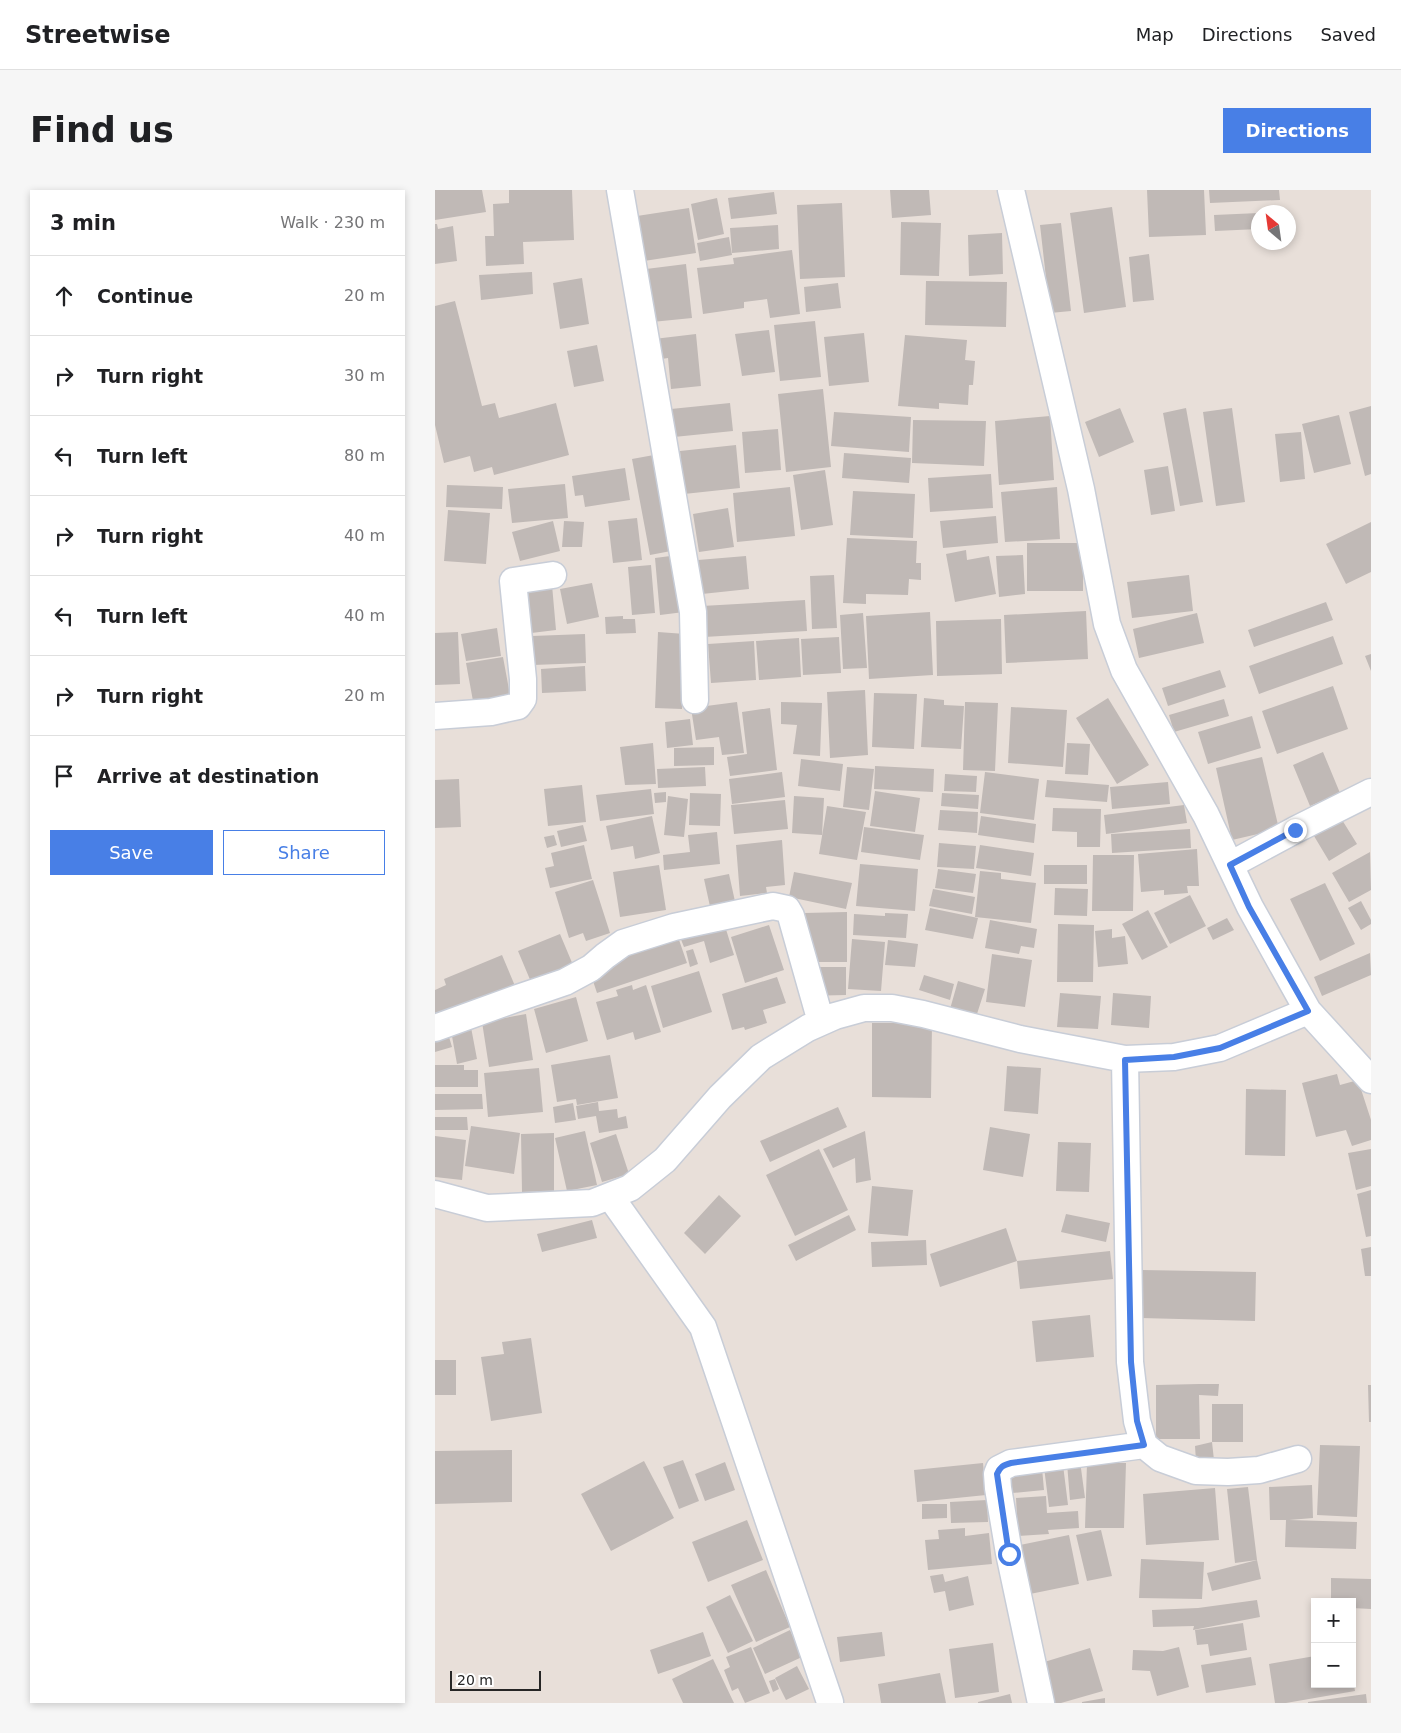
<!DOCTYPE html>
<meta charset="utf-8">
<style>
body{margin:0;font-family:"DejaVu Sans",sans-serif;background:#f6f6f6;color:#202124}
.controls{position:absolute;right:15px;bottom:15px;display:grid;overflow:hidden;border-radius:0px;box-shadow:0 2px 8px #0003}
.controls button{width:45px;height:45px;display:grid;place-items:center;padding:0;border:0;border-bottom:1px solid #e0e0e0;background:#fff;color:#202124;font:25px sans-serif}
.compass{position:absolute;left:816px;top:15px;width:45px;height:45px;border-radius:50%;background:#fff;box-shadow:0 2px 8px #0003;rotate:331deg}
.scale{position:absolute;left:15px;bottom:12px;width:91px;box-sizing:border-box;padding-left:5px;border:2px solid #262626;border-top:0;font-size:14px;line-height:18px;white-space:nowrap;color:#262626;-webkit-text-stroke:4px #fff;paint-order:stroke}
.stop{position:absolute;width:15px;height:15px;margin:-11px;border:4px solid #487fe6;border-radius:50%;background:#fff}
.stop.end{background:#487fe6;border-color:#fff;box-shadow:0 1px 5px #0008}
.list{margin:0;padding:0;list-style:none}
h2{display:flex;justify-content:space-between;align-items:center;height:65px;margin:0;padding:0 20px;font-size:21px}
h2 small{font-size:16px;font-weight:400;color:#757577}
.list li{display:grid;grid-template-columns:32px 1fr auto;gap:15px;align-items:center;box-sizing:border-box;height:80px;padding:0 20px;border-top:1px solid #e0e0e0}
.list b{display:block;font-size:19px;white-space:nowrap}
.list em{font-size:16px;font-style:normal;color:#757577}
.actions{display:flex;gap:10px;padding:15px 20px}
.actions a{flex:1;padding:11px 0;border:1px solid #487fe6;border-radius:0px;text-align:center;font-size:18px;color:#487fe6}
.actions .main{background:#487fe6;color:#fff}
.icon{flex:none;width:28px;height:28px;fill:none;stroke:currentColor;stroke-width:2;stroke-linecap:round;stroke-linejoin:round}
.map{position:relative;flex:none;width:936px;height:1513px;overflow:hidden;border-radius:0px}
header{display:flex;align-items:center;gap:30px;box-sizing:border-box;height:70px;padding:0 25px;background:#fff;border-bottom:1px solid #e0e0e0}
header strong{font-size:24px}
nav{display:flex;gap:28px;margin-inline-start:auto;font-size:18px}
.intro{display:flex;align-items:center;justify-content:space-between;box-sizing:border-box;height:120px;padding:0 30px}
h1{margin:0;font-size:35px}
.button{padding:12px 22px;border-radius:0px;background:#487fe6;color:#fff;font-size:18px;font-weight:700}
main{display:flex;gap:30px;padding:0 30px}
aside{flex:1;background:#fff;border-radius:0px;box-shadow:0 2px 8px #0003}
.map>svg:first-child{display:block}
.building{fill:#c0b9b6}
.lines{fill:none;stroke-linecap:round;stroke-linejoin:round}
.minor-casing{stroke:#c8cdd7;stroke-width:29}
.minor{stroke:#fff;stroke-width:26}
.route{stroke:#487fe6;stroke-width:6}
</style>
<header>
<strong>Streetwise</strong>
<nav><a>Map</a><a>Directions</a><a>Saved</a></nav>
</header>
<div class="intro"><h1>Find us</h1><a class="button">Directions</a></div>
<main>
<aside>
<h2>3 min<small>Walk · 230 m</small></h2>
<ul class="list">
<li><svg class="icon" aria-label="ahead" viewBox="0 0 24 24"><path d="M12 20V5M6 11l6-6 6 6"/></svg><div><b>Continue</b></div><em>20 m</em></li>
<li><svg class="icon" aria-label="right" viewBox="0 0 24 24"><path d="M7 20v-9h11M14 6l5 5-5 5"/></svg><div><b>Turn right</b></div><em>30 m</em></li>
<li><svg class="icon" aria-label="left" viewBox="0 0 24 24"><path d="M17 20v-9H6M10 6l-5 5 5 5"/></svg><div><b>Turn left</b></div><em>80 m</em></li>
<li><svg class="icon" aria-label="right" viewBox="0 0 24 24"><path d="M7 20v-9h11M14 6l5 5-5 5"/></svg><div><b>Turn right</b></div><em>40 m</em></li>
<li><svg class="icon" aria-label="left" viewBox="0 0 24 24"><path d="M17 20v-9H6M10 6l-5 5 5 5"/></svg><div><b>Turn left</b></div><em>40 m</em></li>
<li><svg class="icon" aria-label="right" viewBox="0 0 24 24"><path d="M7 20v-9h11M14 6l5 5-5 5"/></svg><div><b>Turn right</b></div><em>20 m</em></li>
<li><svg class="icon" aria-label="arrive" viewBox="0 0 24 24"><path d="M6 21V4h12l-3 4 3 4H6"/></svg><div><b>Arrive at destination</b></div></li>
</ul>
<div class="actions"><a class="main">Save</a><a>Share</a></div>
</aside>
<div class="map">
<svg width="936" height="1513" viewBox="0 0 936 1513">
<rect width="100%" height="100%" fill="#e8dfd9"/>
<path class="building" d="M0,0H47L51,22L0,30Z
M74,0H137L139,50L88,52L89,74L51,76L50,46H59L58,14L74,13Z
M455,0H494L496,25L457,28Z
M712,0H769L771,45L714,47Z
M774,0H844L845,10L775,13Z
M339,2L342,24L296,29L293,8Z
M282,8L289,44L263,50L256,14Z
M407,13L410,87L365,89L362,15Z
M677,17L691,117L649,123L635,23Z
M254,18L261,63L209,71L202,26Z
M824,23V39L780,41L779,25Z
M466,32L506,33L504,86L465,85Z
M626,33L636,121L615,123L605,35Z
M0,34H2L3,39L18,36L22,71L0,74Z
M343,35L344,59L297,63L295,38Z
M567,43L568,84L534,86L533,45Z
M294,47L297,65L265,71L262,53Z
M357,60L365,124L335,128L332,109L309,112V118L268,124L262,78L299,74L298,68Z
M714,64L719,110L698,112L694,67Z
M251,74L257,128L217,132L211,79Z
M97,82L98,104L46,110L44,85Z
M147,88L154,134L125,139L118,93Z
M491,91L572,92L571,137L490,135Z
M403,93L406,118L371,122L369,97Z
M20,111L47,216L60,213L64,228L121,213L134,265L59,285L57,277L39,282L35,266L9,273L0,235V116Z
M380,131L386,187L345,191L339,135Z
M334,140L340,182L307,186L300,144Z
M429,143L434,192L394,196L389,147Z
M261,144L266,196L236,199L233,168L220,170L219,149Z
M470,145L532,150L530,170L540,171L538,195H534L533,215L504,213V219L463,216Z
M162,155L169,191L139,197L132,161Z
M388,199L396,277L351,282L343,204Z
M295,213L298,241L239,247L236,219Z
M936,216V284L930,286L914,222Z
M685,218L699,252L664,267L650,232Z
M751,218L768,312L745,316L728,223Z
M797,218L810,312L781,316L768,222Z
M399,222L476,227L474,262L396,256Z
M904,225L916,274L879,283L867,234Z
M615,226L619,290L564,295L560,231Z
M478,230L551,231L549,276L477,273Z
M343,239L346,280L310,283L307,242Z
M866,242L870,289L845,292L840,244Z
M301,255L305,298L249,304L245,261Z
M409,263L476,268L474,293L407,288Z
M219,265L236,361L215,365L197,269Z
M733,276L740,321L716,325L709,280Z
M190,278L195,310L150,317L148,305L140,306L137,286Z
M390,280L398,335L366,340L358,285Z
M556,284L558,318L495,322L493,288Z
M130,294L133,328L77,333L73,299Z
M12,295L68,297L67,319L11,317Z
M355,297L360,346L302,352L298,303Z
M622,297L625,349L570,352L566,302Z
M418,301L480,304L478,348L415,345Z
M293,318L299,357L264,362L258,324Z
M13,320L55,323L51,374L9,371Z
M561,326L563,353L508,358L505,331Z
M202,328L207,370L178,373L173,331Z
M118,331L125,361L85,371L77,342Z
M129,331L149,332L147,357H127Z
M936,332V382L911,394L891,354Z
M412,348L482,351L481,373H486V390L474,389L473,405L431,404V414L408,413Z
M592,353H648V401H592Z
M531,360L532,370L554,366L561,404L520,412L511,364Z
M243,365L249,422L225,425L220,368Z
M588,365L590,404L564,407L561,366Z
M311,366L314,399L267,404L263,370Z
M216,375L220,423L197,425L193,377Z
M399,385L402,438L377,439L375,386Z
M754,385L758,421L697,428L692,392Z
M157,393L164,427L132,434L125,399Z
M117,395L121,440L88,444L84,398Z
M370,410L372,441L269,447L267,416Z
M891,412L898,430L819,457L813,440Z
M651,421L653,469L571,473L569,425Z
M495,422L498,485L434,489L431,426Z
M428,423L432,478L408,479L405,425Z
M762,423L769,453L704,468L698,439Z
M188,426V429H200L201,443L171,444L170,427Z
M566,429L567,484L502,486L501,431Z
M62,438L66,466L31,471L26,444Z
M23,442L25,494L0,495V443Z
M223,442L250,444L247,519L220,518Z
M150,444L151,473L98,475L97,446Z
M898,446L908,474L824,504L814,476Z
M404,447L406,483L368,485L366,449Z
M364,448L366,487L324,490L321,451Z
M319,451L321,490L276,493L273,454Z
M936,464V481L930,466Z
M68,467L75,505L38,511L31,473Z
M150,476L151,501L107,503L106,479Z
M785,480L791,497L733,516L727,498Z
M898,496L913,539L842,564L827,521Z
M430,500L433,565L395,568L392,502Z
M439,503L482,504L479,559L437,557Z
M489,508L509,510V515L529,516L526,559L486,557Z
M673,508L714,575L682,594L641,528Z
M789,509L794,526L739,542L734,525Z
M302,512L309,563L287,565L284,547L261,550L256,518Z
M346,512L387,513L385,566L358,564L362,535L346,534Z
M530,512L563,513L560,581L528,580Z
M576,517L632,520L628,577L573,573Z
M335,518L342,580L295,586L292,567L312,564L307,522Z
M817,526L826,558L773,574L763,542Z
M255,529L258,555L232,558L230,532Z
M218,553L221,594L190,595L185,557Z
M632,553L655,554L653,585L630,584Z
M279,557V575L239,576V558Z
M888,562L905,603L875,616L858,575Z
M827,567L844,639L797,650L781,578Z
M366,569L408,574L405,601L363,596Z
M440,576L499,579L498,602L439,599Z
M270,577L271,596L223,598L222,579Z
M412,577L439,579L434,620L408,617Z
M347,582L350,607L297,614L294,589Z
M550,582L604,589L599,630L545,623Z
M510,584L542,586L541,602L509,601Z
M24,589L26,637L0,638V590Z
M612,590L674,595L672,612L610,607Z
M733,592L735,614L677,619L675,597Z
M147,595L151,632L113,636L109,599Z
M216,599L219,624L165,631L161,605Z
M440,601L485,608L480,642L435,636Z
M231,602V612L220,613L219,603Z
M255,603L286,604L285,636L254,635Z
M507,603L544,605L543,619L506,616Z
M233,606L253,609L249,647L229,645Z
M359,606L389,608L387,645L357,643Z
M350,610L353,639L299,644L296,615Z
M749,615L752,633L671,644L669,625Z
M392,616L431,622L422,670L384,664Z
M618,618L666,619L665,657H642V642L617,641Z
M505,620L543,622L542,643L503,640Z
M904,625L922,654L894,671L876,641Z
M217,626L225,663L200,669L198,656L176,660L171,636Z
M546,626L601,634L599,653L543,645Z
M148,635L152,651L126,657L122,641Z
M429,637L489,645L485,670L426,662Z
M755,639L756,658L677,663L676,644Z
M282,642L285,674L229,680L228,665L255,662L253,645Z
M119,645L122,655L112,658L109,647Z
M347,650L350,695L331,697L332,703L305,706L301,655Z
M504,653L541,656L539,679L502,677Z
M149,655L157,689L115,698L110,678L119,676L116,663Z
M545,655L599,663L596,686L541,678Z
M762,659L764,696H752L753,703L729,705V700L706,702L703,664Z
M935,662L936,700L914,712L897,683Z
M658,665H699L698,721H657Z
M425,674L483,679L480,721L421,716Z
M224,675L231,720L185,727L178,682Z
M609,675H652V694H609Z
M503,679L541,684L538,703L500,698Z
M545,681L566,683V689L601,693L596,733L540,727Z
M359,682L417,693L411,719L354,707Z
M294,684L301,716L276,721L269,689Z
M158,690L175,743L151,751L148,743L134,748L120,702Z
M890,693L920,754L885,771L855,709Z
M620,698L653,699L652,726L619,725Z
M498,699L540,707L537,724L494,716Z
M755,705L771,736L735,754L719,723Z
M926,711L936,730V734L926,740L913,718Z
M495,718L543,728L538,749L490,740Z
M713,720L733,757L707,770L687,734Z
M412,722V772H370L369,723Z
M450,723L473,724L471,748L418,745L419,724L450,726Z
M792,728L799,740L778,750L772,738Z
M555,730L602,739L599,758L586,756L584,764L550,758Z
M289,733L299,765L275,773L269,751L249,757L245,747Z
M623,734L659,735L658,792H622Z
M334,735L349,780L310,793L296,747Z
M677,739V748L690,746L693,774L663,777L660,741Z
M125,744L138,775L96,792L83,761Z
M243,747L252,773L162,803L153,776Z
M417,749L450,752L446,801L413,799Z
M453,750L483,754L480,777L450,775Z
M258,759L263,774L255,777L251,761Z
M935,763L936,785L887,806L879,787Z
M557,764L597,770L590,817L551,812Z
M67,765L80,796L0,830V800L11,795L9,789Z
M367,777H411V805L368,806Z
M264,781L277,822L228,838L216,796Z
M489,785L519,794L515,810L484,800Z
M342,787L351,813L328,820L332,833L310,840L309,837L297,840L287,804Z
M523,791L550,799L541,827L515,819Z
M197,795L198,800L211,795L226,842L200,850L198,842L172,850L161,812L183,806L181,800Z
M625,803L666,806L663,839L622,837Z
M678,803L716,806L714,838L676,835Z
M141,807L153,851L111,863L99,819Z
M91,824L98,870L54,877L47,832Z
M35,832L42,869L22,874L15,835Z
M437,833H497L496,908L437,907Z
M12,840L17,857L0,862V844Z
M175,865L183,908L142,915L141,909L122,912L116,875Z
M0,875H29V880H43V897H0Z
M572,876L606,878L603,924L569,921Z
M104,878L108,922L53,927L49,883Z
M902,884L905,895L923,890L936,930V950L917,956L911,940L881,947L867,893Z
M811,899L851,900L850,966L810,965Z
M0,904H47L48,919L0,920Z
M163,912L164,921L182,919L183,928L191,926L193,938L164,943L161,926L143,929L141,916Z
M138,913L141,930L120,933L118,917Z
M403,917L412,937L335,972L325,951Z
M0,927H32L33,940H0Z
M36,936L85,943L79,984L30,976Z
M555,937L595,944L588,987L548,980Z
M150,941L162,995L132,1001L120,948Z
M430,941L436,990L421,993L420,968L398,978L388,959Z
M119,943V1001L87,1002L86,944Z
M181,944L194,984L167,992L155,953Z
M0,946L31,950L27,990L0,987Z
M623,952L656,953L654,1002L621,1001Z
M384,959L413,1020L360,1046L331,985Z
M936,959V996L921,1000L913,963Z
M437,996L478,1000L473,1046L433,1043Z
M936,1000V1046L931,1047L922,1004Z
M284,1005L306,1026L270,1064L249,1043Z
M631,1024L675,1033L671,1052L626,1042Z
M414,1025L421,1040L361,1071L353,1055Z
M157,1030L162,1048L107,1062L102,1044Z
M571,1038L582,1071L505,1097L495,1064Z
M491,1050L492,1075L437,1077L436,1052Z
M936,1057V1086H930L926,1059Z
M675,1061L678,1089L585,1099L582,1071Z
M707,1080L821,1082L820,1131L706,1128Z
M655,1125L659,1167L601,1172L597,1131Z
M96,1148L107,1223L56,1231L46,1167L69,1164L67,1152Z
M0,1170H21V1205H0Z
M764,1194H784L783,1206L764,1205L765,1249H721V1195Z
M933,1195H936V1232H934Z
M777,1214H808V1252H777Z
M777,1252L779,1270L761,1271L760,1256Z
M885,1255L925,1256L922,1327L882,1325Z
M77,1260V1312L0,1314V1261Z
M248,1270L264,1311L244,1319L228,1277Z
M209,1271L239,1328L176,1361L146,1304Z
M645,1271L650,1308L635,1310L632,1273Z
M290,1272L300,1300L270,1311L260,1284Z
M548,1273L551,1305L482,1312L479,1280Z
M652,1273H691L689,1338H650Z
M628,1275L633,1315L614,1317L609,1277Z
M607,1278L609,1300L577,1303L574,1282Z
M877,1295L878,1328L854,1330L922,1332L921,1359L850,1357L851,1330H835L834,1297Z
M813,1297L822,1370L800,1373L792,1299Z
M780,1298L784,1350L711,1355L708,1304Z
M611,1306L612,1323L643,1321L644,1338L613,1340L614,1344L583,1346L581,1308Z
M552,1310L553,1332L516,1333L515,1312Z
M487,1314H512V1328L487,1329Z
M312,1330L328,1370L273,1392L257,1352Z
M530,1338V1346L554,1343L557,1374L493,1380L490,1350L504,1349L503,1340Z
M666,1340L677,1386L652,1391L641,1345Z
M634,1345L644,1394L595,1404L585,1355Z
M706,1369L769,1372L767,1409L704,1408Z
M822,1370L826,1389L777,1401L772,1383Z
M331,1380L355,1437L321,1452L296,1395Z
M508,1384L510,1392L533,1386L539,1415L514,1421L510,1401L499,1403L495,1386Z
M896,1388L936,1389V1419L917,1418V1412H896Z
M295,1405L318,1451L293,1463L271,1417Z
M822,1410L825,1427L758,1440L759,1436L718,1437L717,1420L763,1418Z
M808,1433L812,1460L775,1466L773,1454L762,1455L760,1440Z
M355,1440L367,1467L330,1484L318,1458Z
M268,1442L276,1466L223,1484L215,1460Z
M447,1442L450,1466L405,1472L402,1447Z
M558,1453L564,1502L520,1508L514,1459Z
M316,1457L335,1503L310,1513L303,1498L297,1501L289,1480L295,1477L291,1467Z
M744,1457L754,1497L722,1506L715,1481L697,1480L698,1460L728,1461Z
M655,1458L668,1501L626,1513H619L606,1473Z
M880,1466V1494H917L918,1488L920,1501L851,1513H840L834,1474Z
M816,1467L821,1495L771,1503L766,1475Z
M278,1469L299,1513H248L237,1489Z
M362,1476L374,1499L351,1510L340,1488Z
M505,1483L511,1513H446L443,1494Z
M340,1489L344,1499L338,1502L334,1491Z
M575,1504L577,1513H543V1512Z
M931,1504L932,1513H873V1512Z
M670,1508V1513H647V1512Z"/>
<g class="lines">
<defs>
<path id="minor" d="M185,0L258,422L260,510
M576,0L646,299L672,434L689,480L771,625L815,717L873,821L936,890
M0,526L56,522L83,516L88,509V489L78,391L118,385
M795,675L860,640L936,602
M0,838L83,808L130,792L156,778L170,766L188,753L239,737L338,716L352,719L356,726L386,832
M690,869L695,1172L702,1231L709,1255L725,1268L761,1281L793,1282L824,1280L863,1269
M0,1004L52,1018L157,1013L195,998L230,970L285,907L326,867L373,838L400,826L429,818H457L488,824L585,849L690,869L739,867L785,858L873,821
M175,1006L268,1137L395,1512
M606,1513L574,1363L563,1298L562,1284L564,1279L576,1273L709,1255"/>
</defs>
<use href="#minor" class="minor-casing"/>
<use href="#minor" class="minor"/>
</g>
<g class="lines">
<path class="route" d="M574,1364L562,1284C565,1277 568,1275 576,1273L709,1255L702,1231L696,1172L690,870L739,867L785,858L873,821L814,717L795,675L860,640"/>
</g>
</svg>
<div class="controls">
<button>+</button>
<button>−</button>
</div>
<svg class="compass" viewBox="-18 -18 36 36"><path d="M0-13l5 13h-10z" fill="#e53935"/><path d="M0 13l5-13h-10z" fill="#757577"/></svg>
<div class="scale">20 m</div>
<div class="stop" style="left:574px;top:1364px"></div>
<div class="stop end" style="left:860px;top:640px"></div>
</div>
</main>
